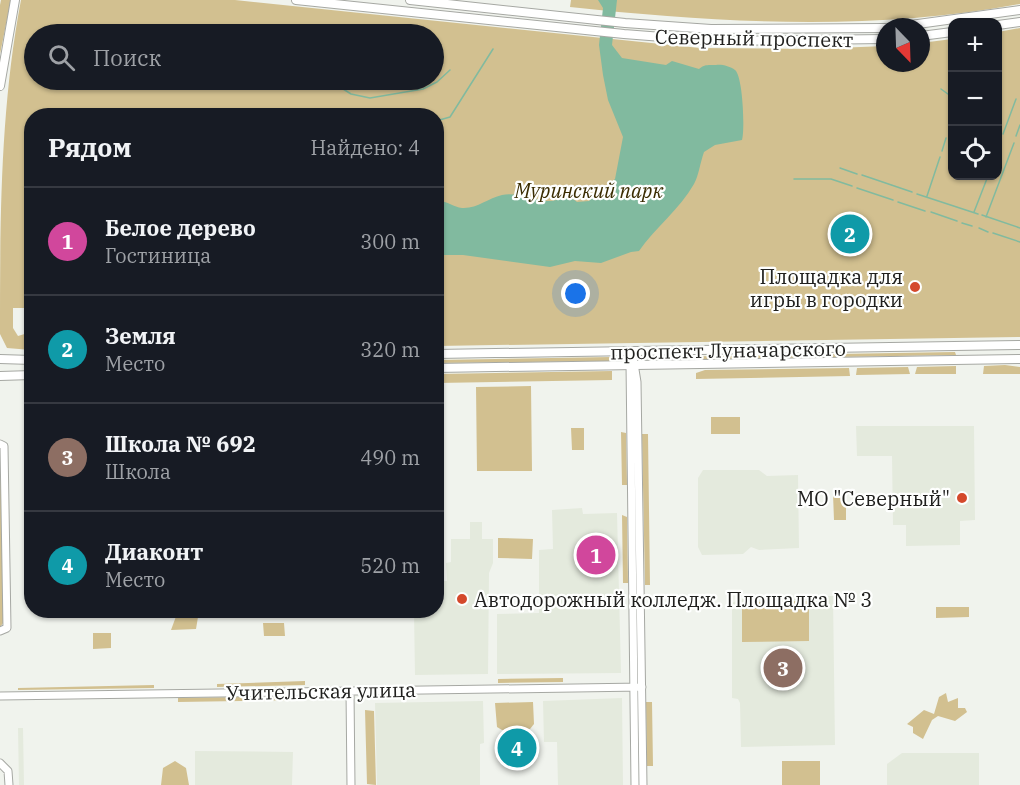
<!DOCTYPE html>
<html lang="ru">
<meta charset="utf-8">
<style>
body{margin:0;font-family:"IBM Plex Serif",serif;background:#242831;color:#f1f3f6}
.controls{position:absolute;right:18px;top:18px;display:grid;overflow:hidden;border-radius:12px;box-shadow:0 2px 4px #0004}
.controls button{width:54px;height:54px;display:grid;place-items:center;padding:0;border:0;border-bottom:2px solid #363941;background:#171b24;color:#f1f3f6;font:30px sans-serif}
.compass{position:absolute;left:876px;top:18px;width:54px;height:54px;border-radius:50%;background:#171b24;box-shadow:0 2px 4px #0004;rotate:157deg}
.you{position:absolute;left:576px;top:294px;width:21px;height:21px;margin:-15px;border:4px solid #fff;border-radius:50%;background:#1a73e8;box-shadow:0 0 0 9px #1a73e833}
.badge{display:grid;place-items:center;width:39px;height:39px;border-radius:50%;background:#d4492b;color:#fff;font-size:20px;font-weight:700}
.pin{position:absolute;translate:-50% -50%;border:3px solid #fff;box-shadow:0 2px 6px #0006}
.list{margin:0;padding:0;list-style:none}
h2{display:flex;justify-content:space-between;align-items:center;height:78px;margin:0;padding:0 24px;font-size:26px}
h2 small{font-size:20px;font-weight:400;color:#9ea1a6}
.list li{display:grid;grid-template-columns:39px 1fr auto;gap:18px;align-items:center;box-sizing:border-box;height:108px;padding:0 24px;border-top:2px solid #363941}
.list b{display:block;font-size:22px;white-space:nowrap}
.list p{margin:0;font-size:20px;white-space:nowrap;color:#9ea1a6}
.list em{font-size:20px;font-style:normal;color:#9ea1a6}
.icon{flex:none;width:33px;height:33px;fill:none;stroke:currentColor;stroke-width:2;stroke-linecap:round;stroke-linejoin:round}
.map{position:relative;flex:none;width:1020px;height:785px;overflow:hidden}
.search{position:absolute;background:#171b24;box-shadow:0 2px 4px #0004;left:24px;top:24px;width:420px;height:66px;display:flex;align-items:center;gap:15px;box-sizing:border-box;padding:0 21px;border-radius:33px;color:#9ea1a6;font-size:22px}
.panel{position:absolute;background:#171b24;box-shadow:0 2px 4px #0004;left:24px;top:108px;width:420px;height:510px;border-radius:24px}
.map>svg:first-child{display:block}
.built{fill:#e4eadd}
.green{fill:#d2c090;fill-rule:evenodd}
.water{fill:#81ba9f}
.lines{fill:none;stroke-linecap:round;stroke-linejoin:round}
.stream{stroke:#81ba9f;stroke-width:1.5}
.minor-casing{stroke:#a6a8a3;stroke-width:9}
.major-casing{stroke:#a6a8a3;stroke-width:10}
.minor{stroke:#fff;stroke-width:7}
.major{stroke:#fff;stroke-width:8}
.poi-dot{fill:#d4492b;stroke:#fefffe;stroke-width:2}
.labels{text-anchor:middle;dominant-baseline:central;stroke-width:4.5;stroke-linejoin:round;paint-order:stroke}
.street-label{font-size:20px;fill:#20201e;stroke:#fefffe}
.park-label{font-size:20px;font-style:italic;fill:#3a2c01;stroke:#fefffe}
.poi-label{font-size:20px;fill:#20201e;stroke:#fefffe;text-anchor:end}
</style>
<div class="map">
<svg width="1020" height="785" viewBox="0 0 1020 785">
<rect width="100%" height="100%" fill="#f0f3ed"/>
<path class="built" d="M856,426H974L975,520L960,521V545L906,546V525H893L892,456H857Z
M703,470H759L767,476L798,475L799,548L759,550L751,547L743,554L702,555L698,547V478Z
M582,508L583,514L617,513L621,673L497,674V614L539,613V550L553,549L552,510Z
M470,522H482V539H493V563L489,573L488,674L415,675L414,611L436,610L437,587L440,581H447L446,563L451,562V539H470Z
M833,596L835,745L741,747L740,703L738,699L732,698V603L744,597Z
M622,698L623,785H558L557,742H544L543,701Z
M483,701L484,743L480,744V785H377L375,703Z
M18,728H23L24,785H19Z
M195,751L293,752L292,785H195Z
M902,753H979V785H887V764Z"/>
<path class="green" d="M1,0H11L0,54V5Z
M21,0H235L700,48L812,49L885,46V63H921V43L952,39V176H998V32L1020,28V337L437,346L436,116H32L31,308H13V328L18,336L31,332V350L7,348L0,334C0,222 0,110 21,0ZM34,34H434V80H34Z
M571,0H1020V4C870,32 721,23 570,7Z
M955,352L956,355L653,360V357Z
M611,357V361L436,363L437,360Z
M1005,365L1020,367V374H983L984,366Z
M956,366V374H915L917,367Z
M908,367L910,374L856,375L857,368Z
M849,368L850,376L696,379V373L705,370Z
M612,371V380L437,383V374Z
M531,386L532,471H477L476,387Z
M711,417H740V434H711Z
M571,428H584V450H572Z
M621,432L626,433L627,485H622Z
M642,434H648L650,585H645Z
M0,454L4,622L0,627Z
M833,494H846V520H834Z
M622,515L627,517L628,583H623Z
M498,538L533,539L532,559L498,558Z
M809,601V641L742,642V602Z
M936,607H969V617L936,618Z
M178,611H199L196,629L171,630Z
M263,623H284L285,636H264Z
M93,633H111V648L93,649Z
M563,678V682L498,683V679Z
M305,681V685L217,687V684Z
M154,685V688L18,690V688Z
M946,693L948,702L958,698V708H965L967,712L955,721L938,716L932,720L923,739L913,733V727L907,724L924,710L934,714L939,697Z
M307,696V700L178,702V698Z
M533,702L534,724L530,729L502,730L497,727L495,703Z
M646,702H652L653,766H647Z
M365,710L374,711L376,785L367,784Z
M175,761L186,768L189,785H161L163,768Z
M782,761H820V785H782Z"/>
<path class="water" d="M598,0H617L612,45L622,58L666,65L672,61L699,69C704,64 709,65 716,65C721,64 730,66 735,70C743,76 745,131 742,140L715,145L704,152C700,163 699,175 694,184C680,209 655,228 639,251L631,252L601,263L575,261L550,267L463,255H437L436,201C447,200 453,207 462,208C477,209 488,198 502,195C517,192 532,200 547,201C560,202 565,192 577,202L589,201L615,179L623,137L608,100L603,75L599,45L603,8Z"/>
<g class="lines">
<path class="stream" d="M329,80L351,94L370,98L423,89L437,82L450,70
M941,89L952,97
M80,112L99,116
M436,121L450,117L493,49
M949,129L952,121
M1003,134L1016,99
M1016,136L1020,125
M998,149L1001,139
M942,151L946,138
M840,168L857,174
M862,175L912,192
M794,179H831L852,186
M857,188L893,200
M917,194L978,214
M927,196L940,157
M898,202L925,211
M931,212L957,221
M974,212L988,176
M982,215L1020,228
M986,217L1014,143
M962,223L972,226
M979,228L988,232
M993,233L1020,242"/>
<defs>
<path id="minor" d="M632,351L637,382L643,785
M630,363L635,785
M0,444L4,446L7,628L0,631
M350,691L351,785
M0,696L642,687
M0,763L8,771L9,785"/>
<path id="major" d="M296,0L624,34L713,41L885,39
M410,0L625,23L711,29L885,28
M998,25L1020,22
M896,27L1020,10
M921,36L952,32
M0,86L15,0
M436,354L1020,345
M0,359L32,360
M436,368L1020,359
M0,376L32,375"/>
</defs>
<use href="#minor" class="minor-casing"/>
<use href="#major" class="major-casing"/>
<use href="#minor" class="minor"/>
<use href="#major" class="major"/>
</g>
<g class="poi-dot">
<circle cx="915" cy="287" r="6"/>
<circle cx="962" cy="498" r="6"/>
<circle cx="462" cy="599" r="6"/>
</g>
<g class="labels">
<g class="street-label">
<text transform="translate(754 38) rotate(1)">Северный проспект</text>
<text transform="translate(728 350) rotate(-1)">проспект Луначарского</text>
<text transform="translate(321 691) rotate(-1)">Учительская улица</text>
</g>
<g class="park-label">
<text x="589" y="190">Муринский парк</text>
</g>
<g class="poi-label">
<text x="903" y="276">Площадка для<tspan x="903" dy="23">игры в городки</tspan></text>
<text x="950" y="498">МО "Северный"</text>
<text x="474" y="599" text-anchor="start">Автодорожный колледж. Площадка № 3</text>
</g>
</g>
</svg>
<div class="controls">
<button>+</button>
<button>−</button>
<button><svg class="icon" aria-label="locate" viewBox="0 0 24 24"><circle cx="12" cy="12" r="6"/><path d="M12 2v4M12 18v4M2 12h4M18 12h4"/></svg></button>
</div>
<svg class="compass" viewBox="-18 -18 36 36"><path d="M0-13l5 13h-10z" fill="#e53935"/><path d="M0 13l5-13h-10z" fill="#9ea1a6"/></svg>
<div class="you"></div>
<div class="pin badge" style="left:596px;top:555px;background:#d1479c">1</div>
<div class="pin badge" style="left:850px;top:234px;background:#0f9aa8">2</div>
<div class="pin badge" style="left:783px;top:668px;background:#8d6e63">3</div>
<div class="pin badge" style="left:517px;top:748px;background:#0f9aa8">4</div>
<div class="search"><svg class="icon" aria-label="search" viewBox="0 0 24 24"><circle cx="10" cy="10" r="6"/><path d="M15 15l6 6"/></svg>Поиск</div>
<section class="panel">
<h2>Рядом<small>Найдено: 4</small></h2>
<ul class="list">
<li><span class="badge" style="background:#d1479c">1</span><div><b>Белое дерево</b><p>Гостиница</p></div><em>300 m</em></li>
<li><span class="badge" style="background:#0f9aa8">2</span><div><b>Земля</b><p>Место</p></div><em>320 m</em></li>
<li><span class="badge" style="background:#8d6e63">3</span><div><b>Школа № 692</b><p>Школа</p></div><em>490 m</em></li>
<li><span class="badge" style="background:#0f9aa8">4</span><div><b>Диаконт</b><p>Место</p></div><em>520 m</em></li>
</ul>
</section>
</div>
